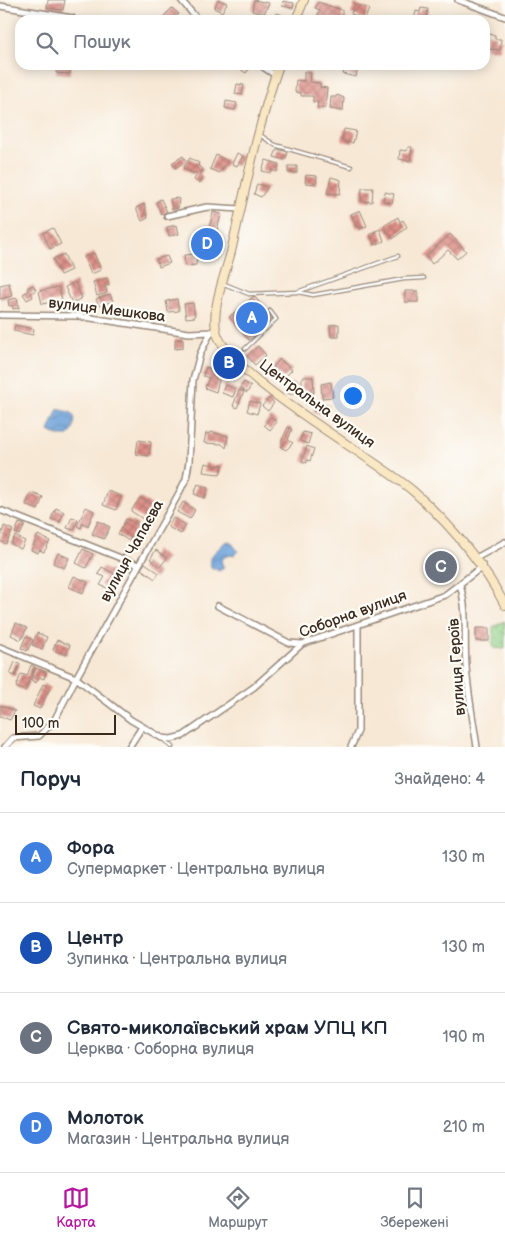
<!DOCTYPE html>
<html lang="uk">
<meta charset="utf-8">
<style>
body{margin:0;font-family:"Balsamiq Sans",sans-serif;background:#f2f2f3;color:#1f2937}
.scale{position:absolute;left:15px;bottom:12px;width:101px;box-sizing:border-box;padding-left:5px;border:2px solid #3b2a1e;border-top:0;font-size:14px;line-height:18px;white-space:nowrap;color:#3b2a1e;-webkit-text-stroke:4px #fdfcf7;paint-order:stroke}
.you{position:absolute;left:352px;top:395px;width:18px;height:18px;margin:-12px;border:4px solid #fff;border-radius:50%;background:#1a73e8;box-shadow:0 0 0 8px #1a73e833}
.badge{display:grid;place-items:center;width:32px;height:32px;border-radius:50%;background:#b5179e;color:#fff;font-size:16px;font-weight:700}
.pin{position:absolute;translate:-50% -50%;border:2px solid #fff;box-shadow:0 1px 5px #0006}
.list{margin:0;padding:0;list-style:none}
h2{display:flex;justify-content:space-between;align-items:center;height:65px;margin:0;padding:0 20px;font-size:21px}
h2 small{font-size:16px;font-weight:400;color:#747a83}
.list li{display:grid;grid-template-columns:32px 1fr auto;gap:15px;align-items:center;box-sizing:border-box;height:90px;padding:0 20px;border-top:1px solid #e0e1e3}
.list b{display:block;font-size:19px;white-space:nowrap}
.list p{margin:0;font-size:16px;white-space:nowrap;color:#747a83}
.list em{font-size:16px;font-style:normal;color:#747a83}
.icon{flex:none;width:28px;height:28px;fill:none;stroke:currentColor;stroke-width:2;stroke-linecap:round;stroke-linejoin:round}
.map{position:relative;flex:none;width:505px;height:747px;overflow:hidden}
.search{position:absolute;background:#fff;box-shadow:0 2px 12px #0003;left:15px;right:15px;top:15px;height:55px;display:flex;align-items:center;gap:12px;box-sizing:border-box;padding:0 18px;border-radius:15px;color:#747a83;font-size:19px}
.sheet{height:425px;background:#fff}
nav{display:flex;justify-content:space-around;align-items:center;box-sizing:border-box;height:70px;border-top:1px solid #e0e1e3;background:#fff;font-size:14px;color:#747a83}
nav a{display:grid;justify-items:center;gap:2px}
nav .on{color:#b5179e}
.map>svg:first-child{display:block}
.park{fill:url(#park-dots);stroke:#657d52}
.water{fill:url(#water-waves);stroke:#54667c}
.building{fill:url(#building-cross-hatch)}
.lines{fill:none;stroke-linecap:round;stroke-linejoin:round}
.lane-casing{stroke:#99897a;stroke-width:5}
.street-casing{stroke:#99897a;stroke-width:8}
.secondary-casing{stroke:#99897a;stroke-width:10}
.lane{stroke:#fff;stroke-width:2.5}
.street{stroke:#fff;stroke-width:5}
.secondary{stroke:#fae7c3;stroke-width:8}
.labels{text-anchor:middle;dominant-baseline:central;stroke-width:4.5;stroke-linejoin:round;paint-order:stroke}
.street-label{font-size:15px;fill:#3b2a1e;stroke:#fdfcf7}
</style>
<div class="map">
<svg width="505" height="747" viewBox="0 0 505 747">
<defs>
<pattern id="park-dots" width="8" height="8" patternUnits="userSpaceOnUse" patternTransform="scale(1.25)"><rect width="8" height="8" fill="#8fd087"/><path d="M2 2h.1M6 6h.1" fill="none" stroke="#76a96e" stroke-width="1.8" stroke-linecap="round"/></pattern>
<pattern id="water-waves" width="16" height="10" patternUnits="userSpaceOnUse" patternTransform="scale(1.25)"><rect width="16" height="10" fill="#6da1d9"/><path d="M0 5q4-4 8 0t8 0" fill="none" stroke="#5b83af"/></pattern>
<pattern id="building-cross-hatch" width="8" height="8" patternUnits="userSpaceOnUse" patternTransform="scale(1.25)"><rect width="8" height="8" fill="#de918a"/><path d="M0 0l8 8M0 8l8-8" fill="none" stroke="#b57770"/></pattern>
</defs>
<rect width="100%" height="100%" fill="#fdfcf7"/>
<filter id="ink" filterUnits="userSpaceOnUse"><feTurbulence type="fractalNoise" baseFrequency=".02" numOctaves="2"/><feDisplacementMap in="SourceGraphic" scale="10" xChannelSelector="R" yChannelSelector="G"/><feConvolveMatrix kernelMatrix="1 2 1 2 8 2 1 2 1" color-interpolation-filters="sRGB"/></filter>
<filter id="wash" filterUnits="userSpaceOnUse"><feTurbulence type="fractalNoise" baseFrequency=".0096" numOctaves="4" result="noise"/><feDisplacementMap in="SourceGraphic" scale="20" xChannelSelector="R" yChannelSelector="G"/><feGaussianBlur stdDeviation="1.12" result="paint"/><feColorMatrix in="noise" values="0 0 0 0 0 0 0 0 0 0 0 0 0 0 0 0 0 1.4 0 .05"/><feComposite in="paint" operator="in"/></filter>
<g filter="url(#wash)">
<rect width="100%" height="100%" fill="#f7e8d5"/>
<path class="park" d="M505,621V649L493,648V627Z"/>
<path class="water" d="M58,409L72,413L75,419L73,430L68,436H58L49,431Z
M230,541L238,551L234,555L226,556L221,561L224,568L219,571L211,567L210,557L225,542Z"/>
<g id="blocks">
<path class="building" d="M48,0H65L63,10L47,8Z
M218,0L227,3L222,12L214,8Z
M254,0L269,3L264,14L252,11Z
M283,1L294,3L293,8L282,6Z
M318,2L342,10V18L348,20H316L320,10L315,8Z
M355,4L369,9L365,19L351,14Z
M172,8L179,14L173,20H168L164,16Z
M421,8L428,9L426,20H414L416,11L420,12Z
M276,13L283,15L281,20H268L270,14L275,16Z
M487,34L495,35V39H501L500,50L486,49Z
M57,65H71L70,74L56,73Z
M234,65H252L246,73Z
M345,65L358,67L356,77L343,74Z
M304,72L311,73L310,82L320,83V87L327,88L325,108H317L318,102H313V96H301V93L295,92L296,80L304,81Z
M237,84L244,85L242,95L235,94Z
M337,95L344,98L343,111L330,109L331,97H336Z
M226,101L237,103L235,110L225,108Z
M344,129L356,131L353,143L342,141Z
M408,147H412L410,161L399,159L400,150L407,151Z
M277,149L288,152L285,160L274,157Z
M237,153L243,156L237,166L232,164Z
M216,155L228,161L219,173L210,169Z
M183,156L186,161L175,168L172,163Z
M190,158L199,163L198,166L203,169L200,175L203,177L200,183L194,180L197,173L195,172L194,174L183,168Z
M266,160L279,164L277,172L272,170L271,173L262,171Z
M288,166H297V173H288Z
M306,175L317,176L316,184L305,183Z
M331,177L341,180L340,194L327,193Z
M257,184L268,187L261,197L254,194Z
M362,188H373L372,202L361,201Z
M385,192L394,194L392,203L383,201Z
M179,198L178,208L172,209L170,199Z
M161,199L167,212L161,214L156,202Z
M144,204L148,218L142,221L136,208Z
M360,210L367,226L360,229L359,226L357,228L351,214Z
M213,212L221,214L215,239L207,237Z
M398,217L400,222L403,220L407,227L393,239L384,226Z
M177,225L179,234L169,236L167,227Z
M53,228L61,244L50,249L43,233Z
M380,229L384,241L375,245L370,234Z
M450,234L466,251L457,259L448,250L432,264L426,256Z
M200,240L215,243L213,250L199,248Z
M94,253L101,270L91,274L84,257Z
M64,254L71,270L60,275L53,259Z
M197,254L196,265L185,266L184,255Z
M167,256L170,263L159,267L156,259Z
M107,278L109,285L105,286L107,293L97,296L93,282Z
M75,282L82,298L72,303L65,287Z
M9,283L12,296L0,299V285Z
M33,285L36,290L31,293L33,297L27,300L23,294L28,291L27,288Z
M59,287L62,300L42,304L39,291Z
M405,291H418V302H405Z
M110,294L113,301L99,306L96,299Z
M254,296L274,320L249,340L229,317Z
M17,298L19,308L13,309L12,305L9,306L8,300Z
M177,299L179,311L168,312L166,301Z
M193,303L195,317L186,318L184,304Z
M339,324V337H331L330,325Z
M15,325L34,329L33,335L14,331Z
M175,339H183V348L175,349Z
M258,346L266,355L255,365L247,356Z
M280,359L292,370L284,378L273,367Z
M206,367L221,372L216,392L205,388L209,378L203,376Z
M302,377H313L314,393H306V390H302Z
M244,382L251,386L247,393L240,388Z
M331,382L333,397L322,398L321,384Z
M290,383L296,385L293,395L287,393Z
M225,385L236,389L233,397L222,393Z
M239,390L244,392L237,408L233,406Z
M269,398L274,403L268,411L262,406Z
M250,401L260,404L257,414L247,411Z
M317,402L329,406L325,416L313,411Z
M271,417L277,422L270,430L264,425Z
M288,427L292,429L288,440L293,443L286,450L281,447L283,444L281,442Z
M211,432L228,436L226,448L222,444L204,443L206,433L210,434Z
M303,432L311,434L308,444L300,441Z
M138,440L151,442L149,456L136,454Z
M307,446L314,449L310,461L307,460V463L302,461Z
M205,463L217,466L223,464L220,474L203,472Z
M198,484L208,488L205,498L194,494Z
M108,491L121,496L116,510L103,505Z
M31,493L43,497L38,510L26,505Z
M140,498L152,505L143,519L131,511Z
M183,502L195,510L190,519L177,512Z
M86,507L94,511L88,526L83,523L81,528L77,526Z
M56,508L64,512L60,522L51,519Z
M72,517L78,519L74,530L67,528Z
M173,518L186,525L181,534L168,527Z
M126,519L138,525L129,541L118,534Z
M98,521L110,527L104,539L92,534Z
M19,523L25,525L20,535L15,533Z
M4,526L13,530L6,544L0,541Z
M38,535L50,541L44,552L39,550L38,553L31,550Z
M15,536L25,541L21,549L11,544Z
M83,549L93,554L86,568L76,563Z
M156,550L167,558L160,567L150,559Z
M58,553L69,558L64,568L53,563Z
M436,556L442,559L445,556L451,563L449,566L450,571H444L436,580L428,572L437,563Z
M145,563L159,573L155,579L141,569Z
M102,567L117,575L109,589L100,585L105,577L98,574Z
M74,576L88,582L83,593L69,587Z
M16,623L27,628L21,640L11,635Z
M476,628H489V641H476Z
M37,633L47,637L42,649L32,645Z
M26,636L33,640L27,651L21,648Z
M57,640L70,645L66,655L53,650Z
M15,662L20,664L15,676L10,674Z
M31,665L35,667L25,691L16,687L21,674L27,676Z
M36,668L46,672L44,679L39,677L36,683L31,680Z
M43,684L50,688L40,709L33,706Z
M0,705L15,711L10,720L0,716Z"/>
</g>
</g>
<g filter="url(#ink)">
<use href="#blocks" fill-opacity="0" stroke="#99897a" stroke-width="1"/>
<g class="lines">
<defs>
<path id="lane" d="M260,135L275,145L351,167
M222,283L249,294L297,292L398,256
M298,292L313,295L404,279L424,278
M245,349L276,319L270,311
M163,739L172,747"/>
<path id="street" d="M181,0L198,20
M458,0L505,17
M0,6L72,18
M260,65L275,75
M167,216L207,207L240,209
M0,315L78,316L189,333L211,332
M0,510L138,565
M476,558L505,542
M460,585C468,611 464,639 466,666C468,693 473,720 477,747
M218,606L289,643L302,644
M0,647L76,678L131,720L162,738L171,739L183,736L254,687L302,644L445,595L483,566
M5,747L13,738L39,736L54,721L76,678L178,495L186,479L189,462L193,380L200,354L211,332L216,329
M129,747L142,727
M351,747L358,731V625"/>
<path id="secondary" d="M296,20L304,0
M279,65C258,125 245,190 231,252C225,274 212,307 216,330C225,376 373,456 413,491C451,525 481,560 505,605"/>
</defs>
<use href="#lane" class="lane-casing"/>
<use href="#street" class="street-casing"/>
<use href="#secondary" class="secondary-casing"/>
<use href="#lane" class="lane"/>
<use href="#street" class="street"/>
<use href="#secondary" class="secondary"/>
</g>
</g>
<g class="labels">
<g class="street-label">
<text transform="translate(107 310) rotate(7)">вулиця Мешкова</text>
<text transform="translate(317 404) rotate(36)">Центральна вулиця</text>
<text transform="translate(132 551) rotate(-61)">вулиця Чапаєва</text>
<text transform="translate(353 614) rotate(-20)">Соборна вулиця</text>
<text transform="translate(457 667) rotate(-94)">вулиця Героїв</text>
</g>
</g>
</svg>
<div class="scale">100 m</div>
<div class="you"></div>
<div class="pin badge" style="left:252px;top:318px;background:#3f7fe0">A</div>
<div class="pin badge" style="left:229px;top:363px;background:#1a4fb4">B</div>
<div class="pin badge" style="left:441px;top:567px;background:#6b7280">C</div>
<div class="pin badge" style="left:207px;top:244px;background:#3f7fe0">D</div>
<div class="search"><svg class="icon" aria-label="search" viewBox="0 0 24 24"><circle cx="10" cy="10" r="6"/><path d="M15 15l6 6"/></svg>Пошук</div>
</div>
<section class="sheet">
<h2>Поруч<small>Знайдено: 4</small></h2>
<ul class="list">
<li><span class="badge" style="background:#3f7fe0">A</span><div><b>Фора</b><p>Супермаркет · Центральна вулиця</p></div><em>130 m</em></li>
<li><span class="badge" style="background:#1a4fb4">B</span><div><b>Центр</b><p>Зупинка · Центральна вулиця</p></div><em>130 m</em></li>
<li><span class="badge" style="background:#6b7280">C</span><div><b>Свято-миколаївський храм УПЦ КП</b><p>Церква · Соборна вулиця</p></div><em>190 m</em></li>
<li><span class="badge" style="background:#3f7fe0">D</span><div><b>Молоток</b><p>Магазин · Центральна вулиця</p></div><em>210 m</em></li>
</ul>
</section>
<nav>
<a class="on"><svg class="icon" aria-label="map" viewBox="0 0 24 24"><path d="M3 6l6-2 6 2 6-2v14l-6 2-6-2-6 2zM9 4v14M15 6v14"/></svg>Карта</a>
<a><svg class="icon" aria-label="directions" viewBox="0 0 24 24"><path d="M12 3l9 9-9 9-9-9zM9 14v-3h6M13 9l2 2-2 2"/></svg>Маршрут</a>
<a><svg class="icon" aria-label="saved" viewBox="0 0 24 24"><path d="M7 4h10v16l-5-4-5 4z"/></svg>Збережені</a>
</nav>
